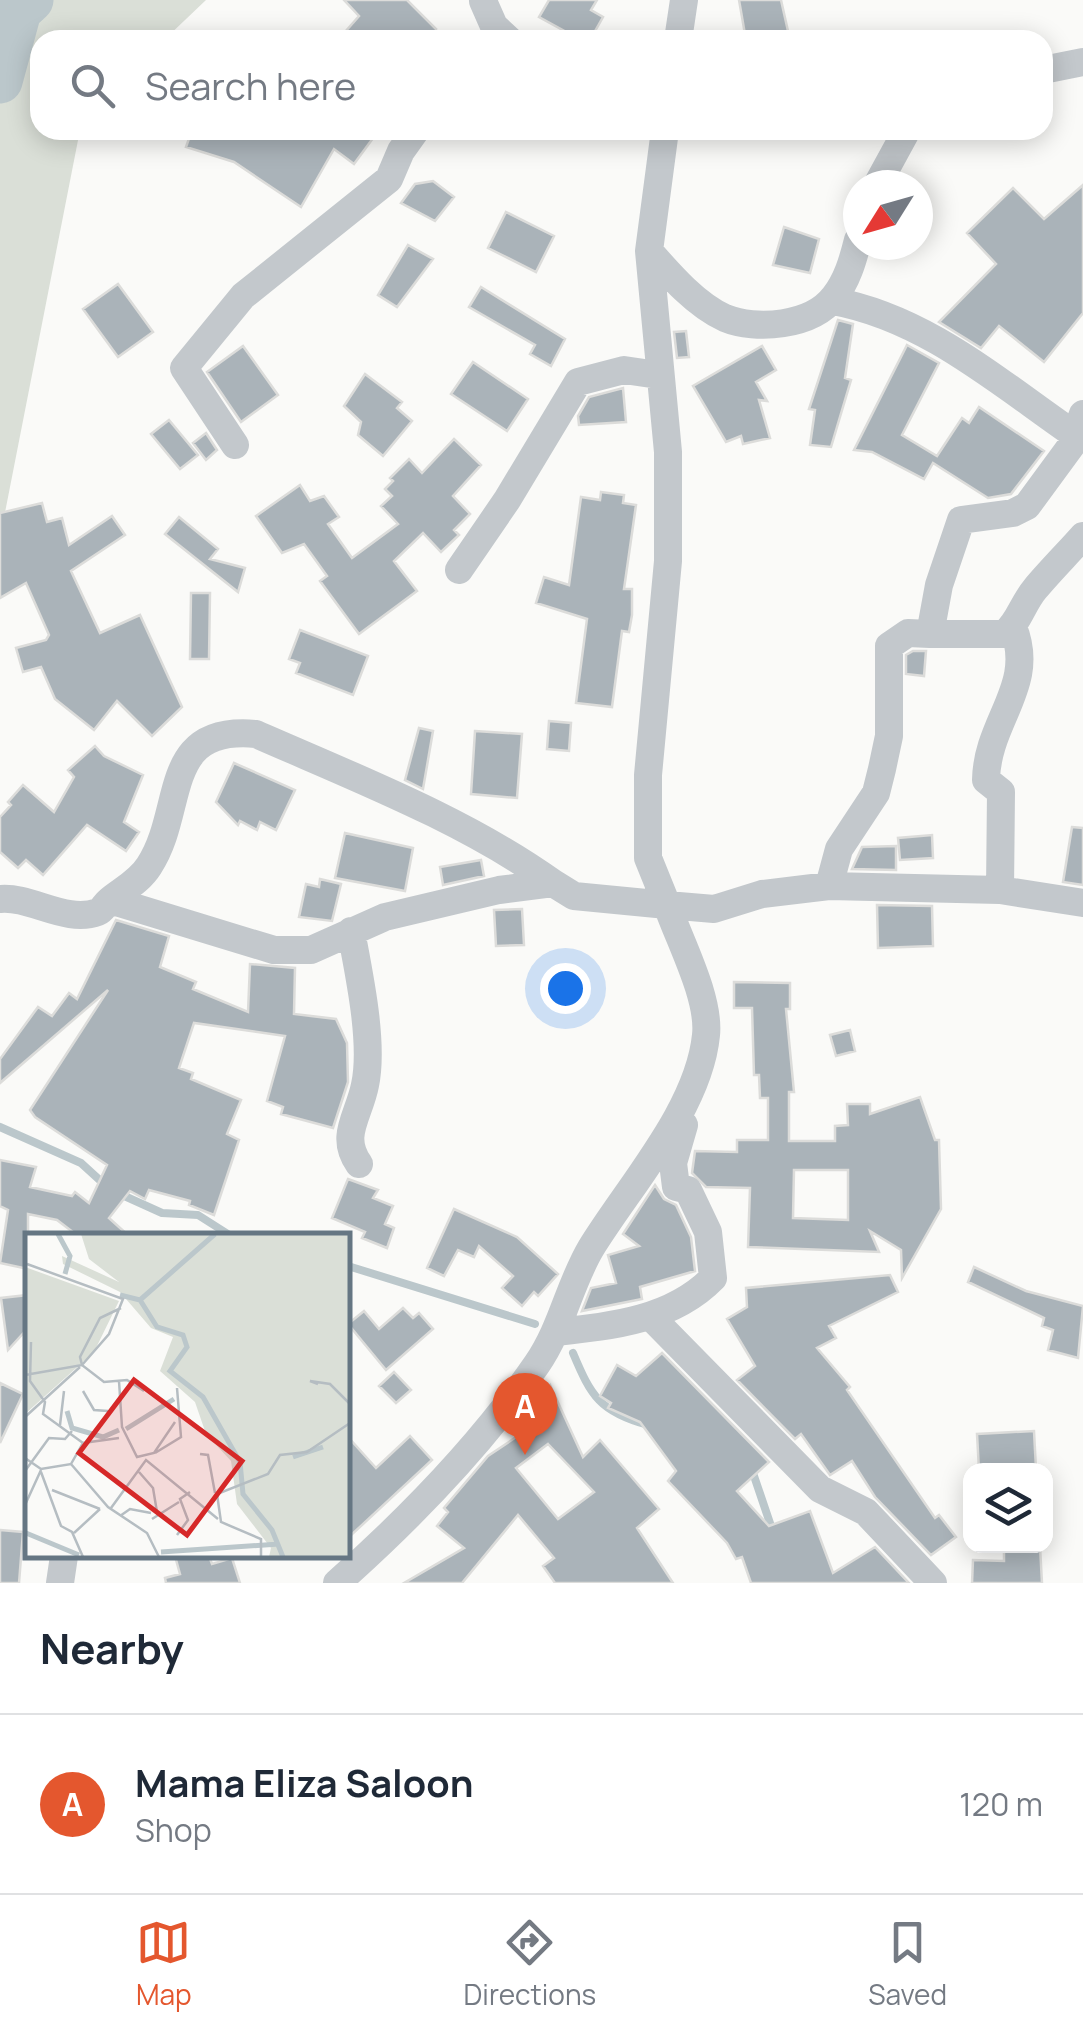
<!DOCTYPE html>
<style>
body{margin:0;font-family:Manrope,sans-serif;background:#f2f2f3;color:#1f2937}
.controls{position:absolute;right:30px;bottom:30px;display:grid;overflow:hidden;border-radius:20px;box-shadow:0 5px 25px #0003}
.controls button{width:90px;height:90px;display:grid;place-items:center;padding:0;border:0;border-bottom:2px solid #e0e1e3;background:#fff;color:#1f2937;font:50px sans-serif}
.compass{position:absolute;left:843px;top:170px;width:90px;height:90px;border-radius:50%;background:#fff;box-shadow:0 5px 25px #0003;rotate:233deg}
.you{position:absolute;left:565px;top:988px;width:35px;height:35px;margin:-25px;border:8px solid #fff;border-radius:50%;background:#1a73e8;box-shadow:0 0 0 15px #1a73e833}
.badge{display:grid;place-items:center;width:65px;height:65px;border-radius:50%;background:#e4572e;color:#fff;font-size:32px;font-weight:700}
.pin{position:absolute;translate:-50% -82px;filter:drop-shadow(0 2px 5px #0008)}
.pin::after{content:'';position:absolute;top:52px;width:35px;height:30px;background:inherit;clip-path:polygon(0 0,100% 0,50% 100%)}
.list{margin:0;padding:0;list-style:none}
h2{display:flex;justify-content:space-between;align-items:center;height:130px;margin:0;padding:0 40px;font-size:42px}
h2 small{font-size:32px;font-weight:400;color:#747a83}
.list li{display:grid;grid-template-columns:65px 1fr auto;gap:30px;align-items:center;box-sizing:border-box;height:180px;padding:0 40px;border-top:2px solid #e0e1e3}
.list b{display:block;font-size:38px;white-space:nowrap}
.list p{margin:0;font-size:32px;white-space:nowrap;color:#747a83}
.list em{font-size:32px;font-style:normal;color:#747a83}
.icon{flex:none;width:55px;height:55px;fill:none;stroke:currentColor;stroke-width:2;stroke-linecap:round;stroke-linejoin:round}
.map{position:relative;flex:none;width:1083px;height:1583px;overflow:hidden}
.search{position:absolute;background:#fff;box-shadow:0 5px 25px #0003;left:30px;right:30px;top:30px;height:110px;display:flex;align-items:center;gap:25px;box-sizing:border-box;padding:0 35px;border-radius:30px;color:#747a83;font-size:38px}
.sheet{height:310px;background:#fff}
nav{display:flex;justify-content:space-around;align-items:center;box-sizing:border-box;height:140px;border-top:2px solid #e0e1e3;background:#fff;font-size:28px;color:#747a83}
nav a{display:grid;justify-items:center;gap:5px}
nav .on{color:#e4572e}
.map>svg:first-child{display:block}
.green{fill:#dadfd7}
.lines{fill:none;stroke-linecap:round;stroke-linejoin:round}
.stream{stroke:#bbc7cb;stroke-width:8}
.river{stroke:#bbc7cb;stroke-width:45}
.building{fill:#aab3b9;stroke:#dcdcda;stroke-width:2.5;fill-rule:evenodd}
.minor{stroke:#c3c8cc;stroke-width:28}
.inset-river{fill:none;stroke:#bbc7cb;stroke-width:5}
.inset-road{fill:none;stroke:#b5bdc2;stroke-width:2.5}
.view{fill:#d62828;fill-opacity:0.15;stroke:#d62828;stroke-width:5}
.inset-edge{fill:none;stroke:#657683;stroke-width:5}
</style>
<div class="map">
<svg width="1083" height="1583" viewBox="0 0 1083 1583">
<rect width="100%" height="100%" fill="#fafaf8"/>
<path class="green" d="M0,0H206L164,40H40V130H80L0,538Z"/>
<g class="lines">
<path class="stream" d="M0,1127L81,1163L104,1184
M120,1194L162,1213L198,1215L231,1236
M348,1266L535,1324
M573,1353C591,1396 600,1412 648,1425
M749,1474L753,1473L773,1532"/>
<path class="river" d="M0,81L19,11L31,0"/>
</g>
<path class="building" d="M344,0H407L436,29L425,40H338L359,16Z
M549,0H597L591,10L603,17L590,40H581L539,17Z
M739,0H781L790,40H746Z
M192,130H379L354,164L334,149L301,207L234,162L186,147Z
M433,181L454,197L435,221L401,203L415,184Z
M1083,185V313L1044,362L999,326L981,348L939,322L996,264L967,233L1013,188L1044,219Z
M506,212L554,236L536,272L488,248Z
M784,227L819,239L810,273L773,265Z
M408,245L433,259L397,307L378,295Z
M118,284L153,332L118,357L83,309Z
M481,287L565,339L551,366L530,354L535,345L469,307Z
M838,320L853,324L845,378L851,380L831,447L810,445L815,410L809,409Z
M686,331L689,357L677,358L674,332Z
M907,345L939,363L902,435L937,456L962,418L969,423L979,407L1044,451L1011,494L988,498L933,463L924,479L872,452L854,450Z
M243,346L278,395L241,422L207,372Z
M762,346L776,370L756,382L767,401L759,400L770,438L743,444L741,436L726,442L693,386Z
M473,362L528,399L507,431L451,394Z
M365,374L402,402L397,408L412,421L383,456L358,435L361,422L344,406Z
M623,388L626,422L579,425L578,416L589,397Z
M169,420L198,455L180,469L151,434Z
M206,433L217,450L206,460L193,443Z
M454,439L481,465L453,496L470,514L454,530L459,535L441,552L423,533L394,561L417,591L359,634L320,581L327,576L304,544L282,553L256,516L300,485L310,501L324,496L339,517L328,524L352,558L398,524L381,506L392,496L385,489L393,481L390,478L409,459L422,473Z
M601,492L624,495L623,503L636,505L624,589H632V615L629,632L622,631L612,707L576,703L587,619L536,603L544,577L569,585L581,497L600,500Z
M42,503L47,522L62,518L69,545L112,516L125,535L71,571L100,633L140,615L182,707L152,736L117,701L94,730L55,699L41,667L23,672L16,648L46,640L49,635L26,583L0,598V513Z
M179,517L218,549L210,559L245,568L238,592L165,534Z
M191,593H210L209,659H190Z
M300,630L368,656L353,695L296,673L300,663L289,659Z
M913,651H926L924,676L906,674V655Z
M549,721L571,723L569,751L547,749Z
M419,728L433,731L423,789L405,780Z
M475,731L522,734L517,798L471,794Z
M95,746L104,756L143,775L124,822L139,832L126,851L87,825L43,875L26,860L18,868L0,852V817L11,805L8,802L23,785L54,812L74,777L68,770Z
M234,763L295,790L276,830L260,822L257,830L240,821L238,825L216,802Z
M1072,827L1083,828V885L1063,882Z
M345,833L413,848L405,891L335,878Z
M932,835L933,858L900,860L898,838Z
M896,846V870L852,869L862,847Z
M481,860L484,876L443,885L440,867Z
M320,879L341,884L332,921L299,917L306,884L319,887Z
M877,905L932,906L933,946L878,948Z
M522,909L524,945L496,946L494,910Z
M116,920L169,936L160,967L196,982L193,989L248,1012L250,964L295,968L294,1014L336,1019L347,1043L348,1082L333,1128L281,1114L283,1107L267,1101L285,1036L194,1023L179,1068L193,1073L191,1079L241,1100L227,1134L239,1140L214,1215L189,1205L190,1201L149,1190L145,1199L130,1191L109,1218L129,1236H78L57,1220L28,1214V1269L0,1263L8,1210L0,1206V1160L36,1167L30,1187L72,1196L75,1192L89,1203L107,1165L35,1117L30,1110L108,990L0,1083V1059L38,1007L52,1016L69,993L77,999Z
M734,982L790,983V1009H786L794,1092H789V1141H835V1126L848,1125L847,1104H870V1114L920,1097L935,1140H939L941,1209L902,1278L901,1250L870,1231L879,1252L748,1247L750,1188L706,1187L692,1173L695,1151L737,1152V1140H768V1098H760L759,1075H754L752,1008H734ZM794,1170H848V1220L793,1218Z
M850,1030L855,1051L836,1056L830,1035Z
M348,1179L378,1190L373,1198L393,1206L385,1224L394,1228L387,1248L362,1238L365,1232L332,1218Z
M655,1185L664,1199L676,1205L691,1237L695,1271L640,1287L642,1299L582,1311L591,1288L616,1283L608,1255L639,1246L623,1234Z
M454,1209L517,1237L558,1274L538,1296L534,1292L522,1306L502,1288L513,1276L479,1246L474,1257L458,1250L444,1276L427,1268Z
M974,1267L1026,1291L1083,1306L1078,1358L1048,1350L1053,1330L1042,1326L1044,1318L968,1282Z
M890,1275L898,1292L829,1326L836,1338L817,1348L850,1387L847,1390L935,1518L939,1515L956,1537L931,1555L875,1497L852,1461L830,1475L801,1434L795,1439L737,1380L755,1366L727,1319L747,1307L746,1288Z
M28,1295V1328L8,1350L1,1298Z
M403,1308L413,1318L419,1313L433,1329L386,1370L348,1324L364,1311L379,1329Z
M662,1353L769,1462L737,1491L769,1526L810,1511L833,1573L875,1547L909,1583H751L742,1557L736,1559L727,1543L668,1481L676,1471L640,1422L608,1408L611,1403L600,1396L617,1365L636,1376Z
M394,1372L411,1390L396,1403L379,1386Z
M0,1383L23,1394L0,1443Z
M550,1385L583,1457L600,1440L659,1509L637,1528L673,1583H555L543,1566L554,1558L518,1515L462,1583H404L464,1548L437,1526L448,1512L444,1508L488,1456L525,1431L517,1420ZM548,1444L594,1492L558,1519L516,1468Z
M1034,1431L1036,1469L979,1470L977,1434Z
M410,1436L432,1460L348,1538V1437L376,1468Z
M0,1530L23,1532L19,1583H0Z
M1004,1546H1040L1042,1583H972L973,1560L1004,1561Z
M175,1556H209L212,1564L232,1558L240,1583H166L165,1578L180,1574Z"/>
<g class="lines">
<path class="minor" d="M483,1L494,26L509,40
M678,40L684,0
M1043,70L1083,62
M665,130L649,251L668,452V561L648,775V858L667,905L714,909L762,894L829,886L1000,890L1083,903
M877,185L907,130
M649,251C670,275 696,305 725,318C756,331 812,326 834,297C847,281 853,260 858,240
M833,301C926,318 998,382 1075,435L1083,414
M235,445L184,368L243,296L389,179L401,151L416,130
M459,570L507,500L578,382L624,370L658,375
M930,634H1004C1018,624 1023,603 1035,589C1049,572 1068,553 1083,536
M829,886L839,849L876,793L882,769L889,736V646L908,633L930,634L939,585L961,520L1013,513L1027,506L1071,446L1075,435
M1000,890L1001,792L986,780C987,720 1037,686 1013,627
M0,899C31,896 66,924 98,912C103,910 104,905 109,901C122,890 139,882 149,866C186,810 159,725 256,734C356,778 465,820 553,883
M110,900L274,950H311L385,917L499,890L553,883L574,896L667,905C680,942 710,998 706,1035C699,1109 629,1186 591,1248C569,1285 562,1328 537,1364C482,1444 409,1519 337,1583
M351,931C359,974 374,1043 365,1085C359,1116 339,1136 359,1164
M651,1317L820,1489L866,1512L933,1583
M556,1332C612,1326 672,1320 713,1278L708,1232L688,1190L676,1187L673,1163L684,1125
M60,1583L64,1556"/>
</g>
<g transform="translate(25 1233)">
<rect width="325" height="325" fill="#fafaf8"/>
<path d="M56,1H325V324H244L246,315L212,271L206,228L181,201L170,169L135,138L148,104L126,95L95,59L38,31L37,23L94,49L64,26ZM0,34L94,68L69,119L0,181Z" fill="#dadfd7"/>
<path class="inset-river" d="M33,1L45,23L40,41M95,62L115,67L132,94L158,102L162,114L145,138L178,164L215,229L218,261L247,297L258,324M115,67L190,1M42,178L47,195L78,204L94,197M101,196L149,166M268,224L298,214M1,300L54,322M136,319L254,311"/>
<path class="inset-road" d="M2,31L98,66L84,101L57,132M6,109L5,148L20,169L18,181L58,210M57,132L55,124L75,85L96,75M0,142L57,132L79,149L102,147L119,158M94,148L97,194L112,224L129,220L150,189M293,151L285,148L305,151L325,171M58,158L69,177L83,178M0,184L55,134M35,192L39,158M130,220L156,204L152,155M175,221L183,222L190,260M0,225L16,236L46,231L83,274L122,300L134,324M46,231L58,210L94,205M0,238L24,205L40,206L47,198M16,239L36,293L47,299L58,324M114,239L128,255L132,279M27,257L75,276M0,272L16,237M86,275L121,227L193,286M95,283L105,276L126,280M127,286L154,269M49,300L75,276M152,302L163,287L155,266L165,259M236,324V306L196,289L192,261L243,241L255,222L282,219L325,190"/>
<path class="view" d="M109,147L217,228L162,302L54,220Z"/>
<rect width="325" height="325" class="inset-edge"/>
</g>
</svg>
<div class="controls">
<button><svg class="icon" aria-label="layers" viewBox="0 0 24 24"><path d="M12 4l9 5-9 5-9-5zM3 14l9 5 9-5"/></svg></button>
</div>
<svg class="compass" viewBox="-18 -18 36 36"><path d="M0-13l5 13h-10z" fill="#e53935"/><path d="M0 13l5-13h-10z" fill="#747a83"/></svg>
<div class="you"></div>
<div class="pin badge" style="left:525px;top:1455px">A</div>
<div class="search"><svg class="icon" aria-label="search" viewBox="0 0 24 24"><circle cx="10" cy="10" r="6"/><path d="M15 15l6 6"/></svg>Search here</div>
</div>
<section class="sheet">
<h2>Nearby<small></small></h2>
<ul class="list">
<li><span class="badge">A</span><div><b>Mama Eliza Saloon</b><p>Shop</p></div><em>120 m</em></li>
</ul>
</section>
<nav>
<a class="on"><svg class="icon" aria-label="map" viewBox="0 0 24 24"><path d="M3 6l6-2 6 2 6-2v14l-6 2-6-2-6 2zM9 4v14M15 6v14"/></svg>Map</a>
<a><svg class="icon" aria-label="directions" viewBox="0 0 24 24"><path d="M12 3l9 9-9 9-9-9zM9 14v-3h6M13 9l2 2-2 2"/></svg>Directions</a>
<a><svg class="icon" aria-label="saved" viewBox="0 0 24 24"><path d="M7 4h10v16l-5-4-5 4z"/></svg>Saved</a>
</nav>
